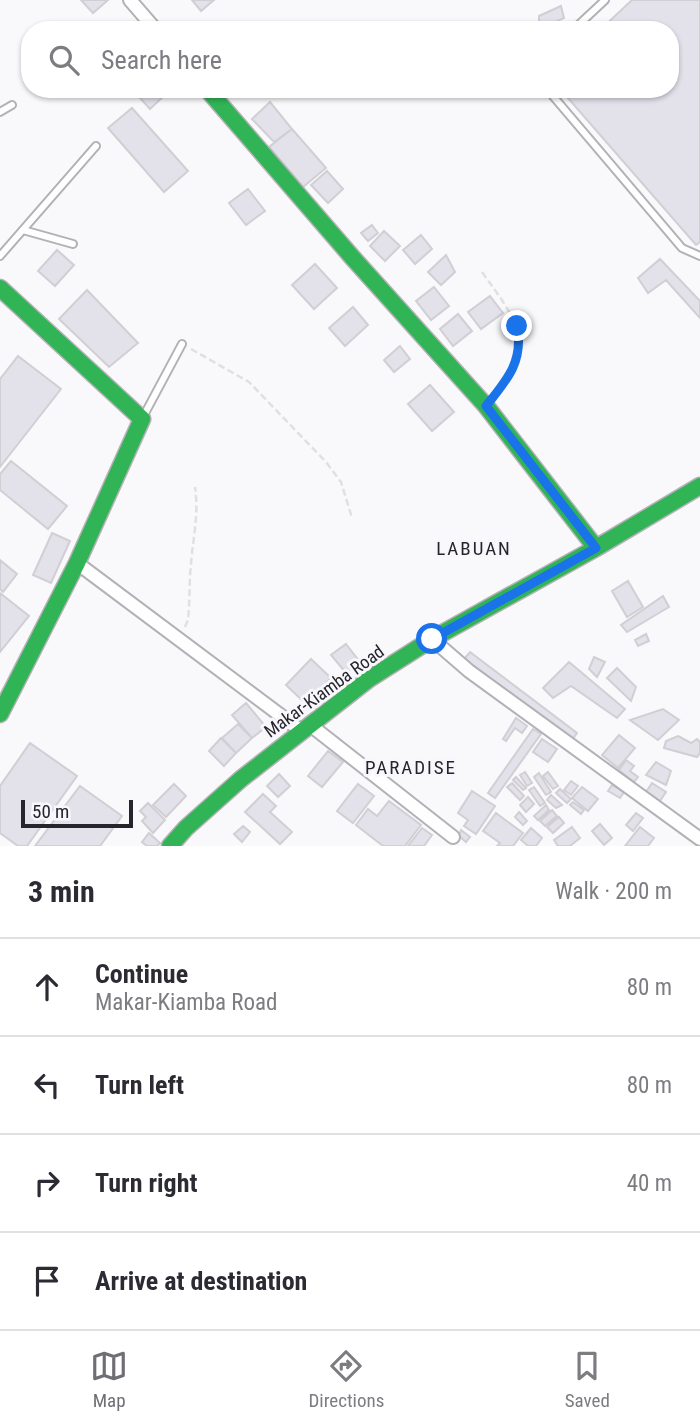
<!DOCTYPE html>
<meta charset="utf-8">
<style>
body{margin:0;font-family:"Roboto Condensed",sans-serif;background:#f2f2f3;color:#2b2b33}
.scale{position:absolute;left:21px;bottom:18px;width:112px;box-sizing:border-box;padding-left:7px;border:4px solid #26242c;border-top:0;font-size:19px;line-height:24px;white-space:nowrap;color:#26242c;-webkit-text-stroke:5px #f8f7fb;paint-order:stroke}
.stop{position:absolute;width:21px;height:21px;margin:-16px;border:5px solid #1a73e8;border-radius:50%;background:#fff}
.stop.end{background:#1a73e8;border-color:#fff;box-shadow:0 2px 7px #0008}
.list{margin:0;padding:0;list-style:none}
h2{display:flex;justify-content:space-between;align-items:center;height:91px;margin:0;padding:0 28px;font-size:30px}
h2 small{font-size:23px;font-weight:400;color:#7c7c81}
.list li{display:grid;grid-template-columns:46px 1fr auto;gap:21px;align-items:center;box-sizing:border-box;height:98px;padding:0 28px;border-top:2px solid #e1e1e2}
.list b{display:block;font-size:26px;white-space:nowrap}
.list p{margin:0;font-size:23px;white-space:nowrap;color:#7c7c81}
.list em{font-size:23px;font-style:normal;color:#7c7c81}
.icon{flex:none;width:38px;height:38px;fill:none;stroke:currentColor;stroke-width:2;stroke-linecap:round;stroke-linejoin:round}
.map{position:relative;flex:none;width:700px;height:846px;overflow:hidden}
.search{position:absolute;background:#fff;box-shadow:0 2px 5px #0004;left:21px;right:21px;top:21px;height:77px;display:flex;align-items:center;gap:18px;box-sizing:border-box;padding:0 24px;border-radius:28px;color:#7c7c81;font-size:26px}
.sheet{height:483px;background:#fff}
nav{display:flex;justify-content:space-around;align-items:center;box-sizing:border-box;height:98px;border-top:2px solid #e1e1e2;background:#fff;font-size:19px;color:#7c7c81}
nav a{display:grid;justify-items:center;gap:4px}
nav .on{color:#706e74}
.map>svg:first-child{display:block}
.building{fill:#e3e1ea;stroke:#d1cfd4;stroke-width:2}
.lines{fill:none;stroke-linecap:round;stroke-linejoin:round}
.lane-casing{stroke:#b3b1b6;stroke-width:10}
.street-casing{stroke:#b3b1b6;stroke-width:16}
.fast-casing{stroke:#b3b1b6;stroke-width:19}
.path{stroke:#e0e0e0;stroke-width:2.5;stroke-dasharray:7 3.5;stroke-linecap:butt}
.lane{stroke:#fefefe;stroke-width:6}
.street{stroke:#fefefe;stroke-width:12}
.fast{stroke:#30b455;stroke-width:16}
.route{stroke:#1a73e8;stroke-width:9}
.labels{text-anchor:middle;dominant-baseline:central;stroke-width:6;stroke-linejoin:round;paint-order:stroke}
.street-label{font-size:18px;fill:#26242c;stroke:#f8f7fb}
.neighbourhood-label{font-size:19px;letter-spacing:2px;fill:#26242c;stroke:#f8f7fb}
</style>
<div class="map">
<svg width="700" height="846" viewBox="0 0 700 846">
<rect width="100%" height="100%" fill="#f9f8fa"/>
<path class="building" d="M81,0H108L93,13Z
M192,0H214L201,11Z
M632,0H700V242L696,245L560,89H670V30H600Z
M561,6L564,18L539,30V16Z
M132,89H168L169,91L150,109Z
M270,102L292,129L274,142L252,119Z
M132,108L188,171L164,192L108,128Z
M292,129L326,168L303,187L269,147Z
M327,171L343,189L328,203L311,185Z
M248,189L265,211L246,225L229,203Z
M372,225L378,233L368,241L361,233Z
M384,231L400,246L385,261L370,246Z
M421,235L432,249L415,264L403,250Z
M57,250L74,265L55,286L38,271Z
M446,255L455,272L441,285L428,272Z
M660,259L700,301V318L666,280L648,293L638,278Z
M315,264L337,288L314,309L292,285Z
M434,287L449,306L431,320L416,301Z
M87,290L138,343L109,367L59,319Z
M490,296L503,313L481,329L468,312Z
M353,307L368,325L345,346L329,328Z
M458,314L472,331L453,346L440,329Z
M400,346L410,359L394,372L384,360Z
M18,356L61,389L0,467V379Z
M430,385L454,412L432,431L408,404Z
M11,461L67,506L48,529L0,490V474Z
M52,533L70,541L51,583L33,575Z
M0,560L17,574L3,592L0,589Z
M628,581L643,607L627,617L612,591Z
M0,593L29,616L0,652Z
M663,596L669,607L627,632L621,625Z
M646,634L649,641L638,646L635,640Z
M346,644L360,662L346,673L331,655Z
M470,652L577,733L572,740L464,659Z
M594,657L605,662L597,677L589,669Z
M311,659L331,678L305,703L286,685Z
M569,662L625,709L617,718L571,686L553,698L543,688Z
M617,668L636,687L631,701L607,678Z
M246,703L266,727L252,738L232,715Z
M663,709L679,720L658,740L630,720Z
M516,718L527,726L522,733L515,728L506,741L503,739Z
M238,724L252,738L236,753L222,738Z
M533,729L541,734L495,798L488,793Z
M619,735L635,748L618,768L602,755Z
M678,736L691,743L697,739L700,742V753L697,757L664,748L666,741Z
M221,738L236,753L224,766L209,751Z
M542,739L557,749L548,762L533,752Z
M30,743L77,776L27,846H18L0,833V786Z
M328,751L343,762L322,787L308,776Z
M626,760L634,766L630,771L638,777L634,782L619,770Z
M656,762L671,771L666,785L646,775Z
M525,772L532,783L527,786L520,775Z
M548,772L558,786L553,789L543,776Z
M539,773L551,792L546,795L534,777Z
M279,774L290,786L278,797L267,786Z
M516,777L526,788L523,790L513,780Z
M571,781L578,786L571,795L564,790Z
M512,783L524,796L520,800L507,787Z
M652,783L666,792L660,801L646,792Z
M174,784L186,796L166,817L153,805Z
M358,784L374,796L353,823L337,811Z
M612,785L624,792L620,798L608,791Z
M80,786L122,816L100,846H35Z
M534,787L545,803L540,806L529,790Z
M582,787L598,799L588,811L572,798Z
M560,789L571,799L567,803L556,793Z
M472,791L495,806L476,834L464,826L468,820L458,813Z
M263,794L276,806L270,812L292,832L280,844L245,812Z
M551,795L562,805L556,808L547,800Z
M528,797L534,804L526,812L520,805Z
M389,801L421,825L405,846H383L356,825L368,809L377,816Z
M573,802L584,810L581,814L570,805Z
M148,803L165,820L153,833L142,821L146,817L140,811Z
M546,805L549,810L538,820L534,816Z
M552,810L557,816L545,826L540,821Z
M519,812L527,821L523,825L515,817Z
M496,813L523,833L513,846H497L500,843L483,831Z
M636,813L643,818L633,831L626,825Z
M559,817L564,823L553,833L547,827Z
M600,824L612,838L604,845L592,831Z
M243,826L250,832L242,842L234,834Z
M572,827L580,838L570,846H558L554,840Z
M640,827L654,838L648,846H625Z
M422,828L432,835L424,846H408Z
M531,828L542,838L536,846H528L521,840Z
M461,830L470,837L466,842L459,836Z
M149,833L160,843L157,846H147L142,842Z"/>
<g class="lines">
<defs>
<path id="lane" d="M573,30L605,0
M547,89L682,248L700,256
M0,112L12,105
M23,230L73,244
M0,256L96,146
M143,417L182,344"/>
<path id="street" d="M130,0L156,30
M77,563L300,730
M432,639L469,671L700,839
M309,724L453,837"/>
<path id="fast" d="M207,89L352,257L486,406L596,548
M0,288L142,419L77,563L0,714
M170,846L186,828L241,779L369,679L432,639L596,548L700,486"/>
</defs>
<use href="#lane" class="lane-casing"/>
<use href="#street" class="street-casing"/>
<use href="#fast" class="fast-casing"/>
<path class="path" d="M482,272C513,316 539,342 497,392
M191,349L249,382L326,462L341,482L352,518
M185,627L188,620C190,601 189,583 191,564C193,537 199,515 195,487"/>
<use href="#lane" class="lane"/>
<use href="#street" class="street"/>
<use href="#fast" class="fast"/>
</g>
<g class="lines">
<path class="route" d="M432,639L596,548L486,406C507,380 524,361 517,326"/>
</g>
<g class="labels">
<g class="street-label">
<text transform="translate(324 691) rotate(-36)">Makar-Kiamba Road</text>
</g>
<g class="neighbourhood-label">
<text x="474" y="548">LABUAN</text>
<text x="411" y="767">PARADISE</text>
</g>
</g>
</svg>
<div class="scale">50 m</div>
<div class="stop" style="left:432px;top:639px"></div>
<div class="stop end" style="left:517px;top:326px"></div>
<div class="search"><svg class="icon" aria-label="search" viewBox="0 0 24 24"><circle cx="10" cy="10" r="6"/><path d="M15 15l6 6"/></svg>Search here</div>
</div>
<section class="sheet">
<h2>3 min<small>Walk · 200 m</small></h2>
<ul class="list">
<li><svg class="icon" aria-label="ahead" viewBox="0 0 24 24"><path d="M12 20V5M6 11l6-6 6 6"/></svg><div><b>Continue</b><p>Makar-Kiamba Road</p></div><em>80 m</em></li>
<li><svg class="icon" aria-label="left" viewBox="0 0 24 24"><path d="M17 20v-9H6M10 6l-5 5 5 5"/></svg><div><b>Turn left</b></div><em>80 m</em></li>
<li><svg class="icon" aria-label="right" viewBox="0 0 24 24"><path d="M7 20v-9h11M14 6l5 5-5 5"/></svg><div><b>Turn right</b></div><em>40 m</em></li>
<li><svg class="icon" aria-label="arrive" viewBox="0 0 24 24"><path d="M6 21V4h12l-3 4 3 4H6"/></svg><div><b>Arrive at destination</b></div></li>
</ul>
</section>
<nav>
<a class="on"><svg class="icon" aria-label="map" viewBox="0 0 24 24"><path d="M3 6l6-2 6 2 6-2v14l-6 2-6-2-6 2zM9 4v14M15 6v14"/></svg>Map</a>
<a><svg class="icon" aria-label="directions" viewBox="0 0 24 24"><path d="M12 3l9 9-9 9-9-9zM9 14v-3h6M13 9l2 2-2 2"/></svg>Directions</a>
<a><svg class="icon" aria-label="saved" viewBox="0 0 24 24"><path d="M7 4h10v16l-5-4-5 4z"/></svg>Saved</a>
</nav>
